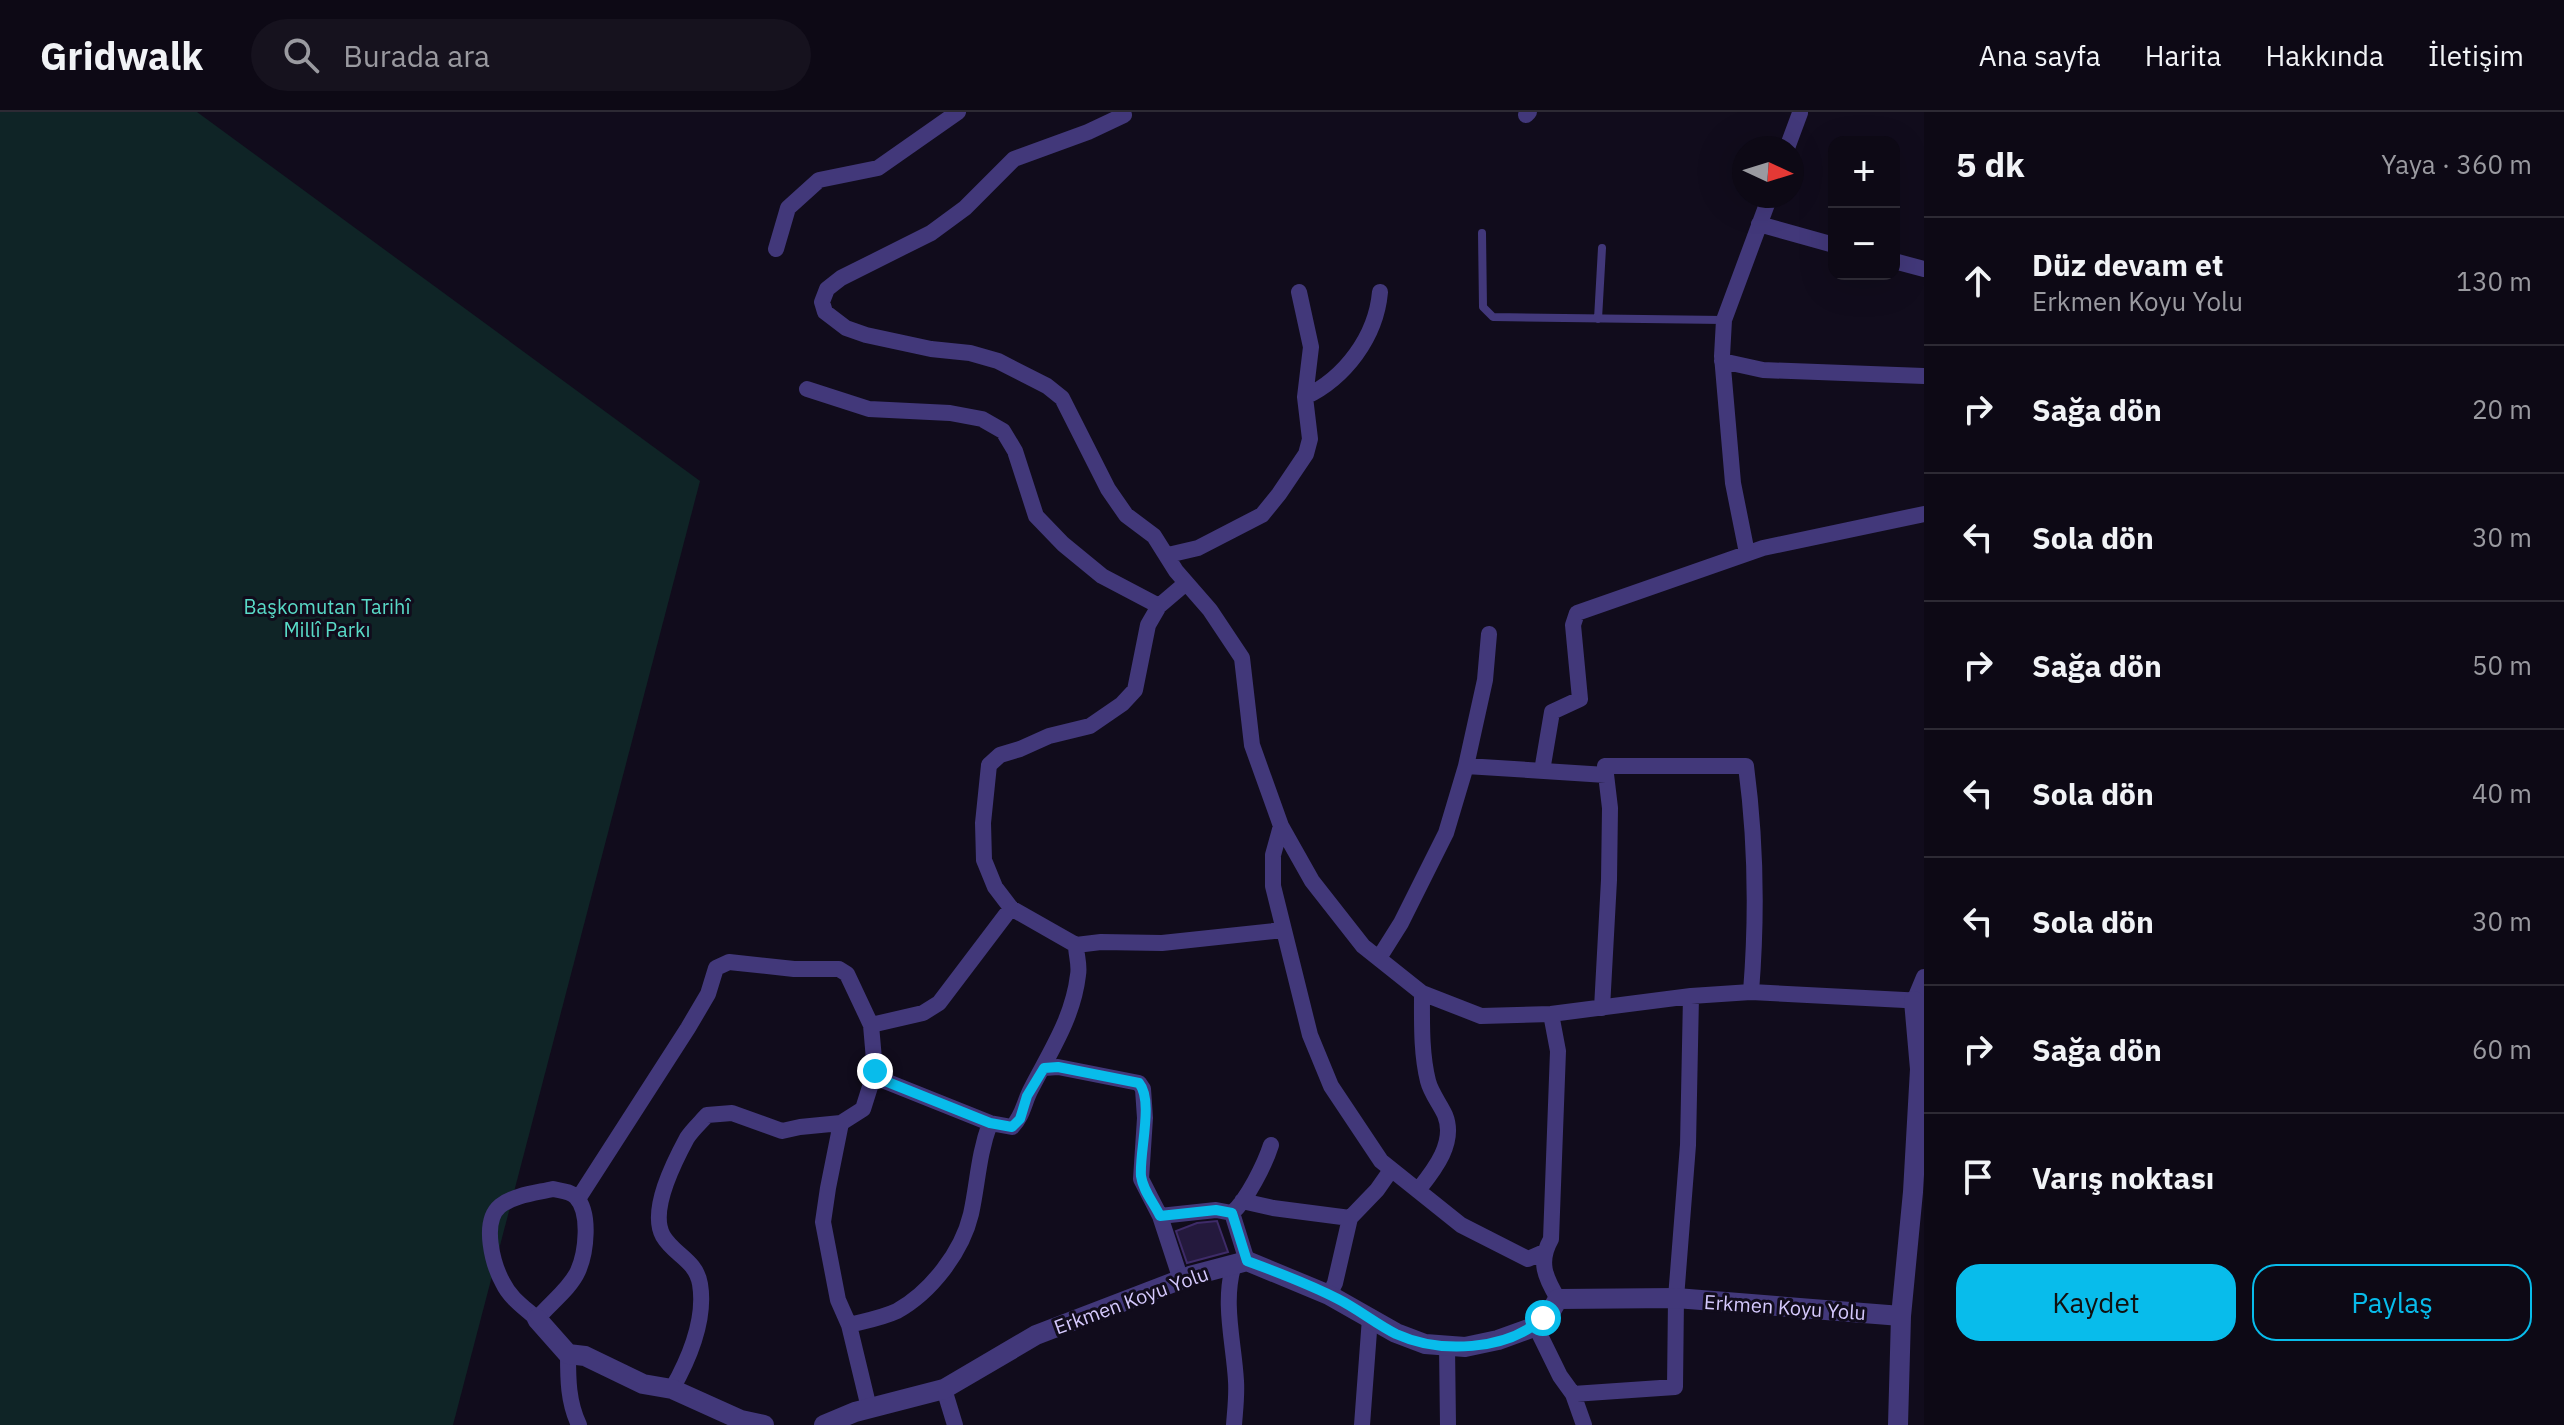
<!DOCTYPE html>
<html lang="tr">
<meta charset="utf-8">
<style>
body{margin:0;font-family:"IBM Plex Sans",sans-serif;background:#16121e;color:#f1f3f6}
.controls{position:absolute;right:24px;top:24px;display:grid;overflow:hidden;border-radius:16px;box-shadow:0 8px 32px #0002}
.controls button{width:72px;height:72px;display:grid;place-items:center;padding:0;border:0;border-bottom:2px solid #2d2a34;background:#0d0915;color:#f1f3f6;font:40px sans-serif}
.compass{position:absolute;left:1732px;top:24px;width:72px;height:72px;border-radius:50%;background:#0d0915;box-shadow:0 8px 32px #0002;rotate:94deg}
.stop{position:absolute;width:24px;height:24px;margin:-18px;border:6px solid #08bceb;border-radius:50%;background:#fff}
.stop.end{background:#08bceb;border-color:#fff;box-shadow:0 2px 8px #0008}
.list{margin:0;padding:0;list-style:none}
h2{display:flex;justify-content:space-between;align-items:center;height:104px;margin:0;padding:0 32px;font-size:34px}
h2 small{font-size:26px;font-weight:400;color:#9a9aa0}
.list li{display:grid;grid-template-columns:52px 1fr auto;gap:24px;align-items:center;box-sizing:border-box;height:128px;padding:0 32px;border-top:2px solid #2d2a34}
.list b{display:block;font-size:30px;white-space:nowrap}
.list p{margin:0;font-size:26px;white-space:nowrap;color:#9a9aa0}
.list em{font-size:26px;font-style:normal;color:#9a9aa0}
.actions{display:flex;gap:16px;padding:24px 32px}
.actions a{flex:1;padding:18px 0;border:2px solid #08bceb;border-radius:24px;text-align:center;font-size:28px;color:#08bceb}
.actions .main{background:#08bceb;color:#111}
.icon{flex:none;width:44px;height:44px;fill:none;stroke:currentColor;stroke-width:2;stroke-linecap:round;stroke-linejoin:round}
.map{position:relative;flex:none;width:1924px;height:1313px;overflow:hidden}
header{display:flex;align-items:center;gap:48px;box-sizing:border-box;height:112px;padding:0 40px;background:#0d0915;border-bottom:2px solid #2d2a34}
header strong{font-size:38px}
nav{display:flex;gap:44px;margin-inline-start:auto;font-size:28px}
.search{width:560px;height:72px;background:#16121e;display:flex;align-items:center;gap:20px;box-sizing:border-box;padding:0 28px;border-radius:44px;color:#9a9aa0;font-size:30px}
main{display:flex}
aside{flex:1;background:#0d0915}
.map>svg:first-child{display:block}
.green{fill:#0f2426}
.building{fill:#24193d;stroke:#3e2b68;stroke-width:2}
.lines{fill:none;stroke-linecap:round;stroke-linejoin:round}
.service{stroke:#42387a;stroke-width:8}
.minor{stroke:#42387a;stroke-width:16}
.tertiary{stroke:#42387a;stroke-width:20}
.route{stroke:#08bceb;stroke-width:10}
.labels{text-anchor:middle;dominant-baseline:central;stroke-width:6;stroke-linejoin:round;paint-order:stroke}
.park-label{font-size:20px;fill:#59dac7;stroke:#110c1c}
.street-label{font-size:20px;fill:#d5c9fd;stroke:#110c1c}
</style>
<header>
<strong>Gridwalk</strong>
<div class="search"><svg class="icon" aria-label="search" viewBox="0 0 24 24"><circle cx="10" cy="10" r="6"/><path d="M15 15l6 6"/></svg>Burada ara</div>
<nav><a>Ana sayfa</a><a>Harita</a><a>Hakkında</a><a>İletişim</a></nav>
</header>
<main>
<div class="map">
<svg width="1924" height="1313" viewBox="0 0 1924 1313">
<rect width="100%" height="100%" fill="#110c1c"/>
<path class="green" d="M0,0H197L700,369L453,1313H0Z"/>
<path class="building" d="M1217,1109L1228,1140L1187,1151L1176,1119L1197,1111Z"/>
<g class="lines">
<path class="service" d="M1482,121L1483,195L1493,205L1724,208
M1598,207L1602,136"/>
<path class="minor" d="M1124,3L1088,20L1014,47L965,96L931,121L841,166L827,177L822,190L825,200L846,216L866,223L931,237L970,241L998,249L1047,274L1062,286L1108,377L1126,403L1154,424L1176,459L1210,498L1242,546L1252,633L1281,714L1312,769L1363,834L1422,881L1481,904L1551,902L1691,884L1751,880L1924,889
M1526,3L1529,0
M1787,36L1800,1
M1759,112L1834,133
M776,137L788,96L819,68L878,56L958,0
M1894,149L1924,157
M1722,249L1763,258L1924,264
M807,277L869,297L950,301L982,307L1003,319L1015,339L1036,404L1063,432L1102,464L1159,494
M1305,285C1345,266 1376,225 1380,180
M1747,441L1733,371L1722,244L1724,208L1770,84
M1168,443L1198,436L1262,403L1279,382L1306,342L1310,327L1305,285L1311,235L1299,180
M1186,471L1159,494L1148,513L1135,578L1122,592L1090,614L1049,624L1020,637L1000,643L989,653L983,711L984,748L995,775L1011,796L1076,833L1101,830L1162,831L1283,818
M1466,654L1606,663
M1542,659L1552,600L1580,587L1573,513L1577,501L1763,436L1924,402
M1281,714L1273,743V774L1310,923L1331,974L1381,1049L1461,1113L1528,1147L1544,1140
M1379,846L1401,811L1446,721L1466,654L1485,568L1489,522
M1914,889L1924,865
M1602,896L1609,768L1610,696L1605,654H1746C1756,729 1757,805 1751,880
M1551,902L1558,939L1551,1127C1538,1150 1545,1165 1558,1187
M871,913L923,901L939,891L1011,796
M1044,956L1058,955L1139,971L1143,977L1145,1006L1141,1067L1160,1104L1181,1168
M875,965L990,1011L1012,1015C1023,1004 1024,990 1031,977C1050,940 1073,906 1078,863C1080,853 1076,843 1076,833
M841,1011L828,1076L823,1110L838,1188L849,1213
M553,1077C561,1079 570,1079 576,1085C591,1101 586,1141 578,1159C570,1177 549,1192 537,1207C525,1196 510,1186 503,1171C493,1153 481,1110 500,1094C514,1083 536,1081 553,1077Z
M1419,1077C1435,1057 1456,1030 1445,1003C1440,992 1431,981 1428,969C1421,941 1422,910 1422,881
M578,1087L688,916L708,882L716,856L729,850L794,857H839L847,862L871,913L875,959L863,997L841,1011L800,1015L782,1019L732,1001L707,1003C701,1010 692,1018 687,1026C674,1050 649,1099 663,1124C674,1143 696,1148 700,1172C706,1208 689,1247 672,1277
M1242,1089L1273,1096L1350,1106
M1232,1101C1247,1088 1265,1052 1271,1033
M1232,1101L1247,1149
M1160,1104L1216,1098L1232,1101
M1329,1183L1335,1171L1350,1106L1377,1078L1391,1058
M1535,1213L1560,1264L1573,1282
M1447,1234L1448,1313
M568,1242C568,1267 568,1290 579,1313
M944,1277L955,1313
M869,1296L849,1213C865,1209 882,1206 897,1199C931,1180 962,1140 971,1102C978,1070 978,1044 990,1011
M1234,1313C1235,1299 1237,1284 1236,1269C1234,1231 1222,1190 1234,1152
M1362,1313L1370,1206
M1584,1313L1573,1282L1675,1275L1676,1186L1688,1033L1691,884"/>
<path class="tertiary" d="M537,1207L568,1242L585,1244L643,1272L672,1277L741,1308L764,1313
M824,1313L855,1300L944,1277L1036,1223L1190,1164L1247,1149L1329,1183L1396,1221L1425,1232L1465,1235L1498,1228L1531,1216L1551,1199L1558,1187L1676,1186L1901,1204
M1898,1313L1901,1204L1913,1080L1920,957L1914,889"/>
</g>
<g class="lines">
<path class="route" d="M875,959V965L990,1011L1012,1015L1020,1007L1027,984L1044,956L1058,955L1139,971C1154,989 1139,1040 1141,1064C1143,1079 1154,1091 1160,1104L1216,1098L1232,1101L1247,1149C1277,1160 1309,1172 1338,1187C1358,1197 1376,1212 1396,1222C1440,1242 1506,1239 1543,1206"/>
</g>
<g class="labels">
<g class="park-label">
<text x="327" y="494">Başkomutan Tarihî<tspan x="327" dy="23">Millî Parkı</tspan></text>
</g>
<g class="street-label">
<text transform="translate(1131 1188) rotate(-20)">Erkmen Koyu Yolu</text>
<text transform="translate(1785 1195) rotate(4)">Erkmen Koyu Yolu</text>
</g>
</g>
</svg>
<div class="controls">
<button>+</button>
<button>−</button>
</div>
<svg class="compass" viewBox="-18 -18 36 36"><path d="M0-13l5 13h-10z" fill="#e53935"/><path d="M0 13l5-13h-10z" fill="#9a9aa0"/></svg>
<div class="stop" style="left:1543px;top:1206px"></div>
<div class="stop end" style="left:875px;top:959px"></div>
</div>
<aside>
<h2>5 dk<small>Yaya · 360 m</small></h2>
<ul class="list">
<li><svg class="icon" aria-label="ahead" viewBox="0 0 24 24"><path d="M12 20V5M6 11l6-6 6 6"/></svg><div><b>Düz devam et</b><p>Erkmen Koyu Yolu</p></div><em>130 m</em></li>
<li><svg class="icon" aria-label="right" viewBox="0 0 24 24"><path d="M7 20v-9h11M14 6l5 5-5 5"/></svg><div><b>Sağa dön</b></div><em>20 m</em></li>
<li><svg class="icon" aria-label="left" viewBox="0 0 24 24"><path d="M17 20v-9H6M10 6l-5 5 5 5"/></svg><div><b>Sola dön</b></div><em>30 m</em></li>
<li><svg class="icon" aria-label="right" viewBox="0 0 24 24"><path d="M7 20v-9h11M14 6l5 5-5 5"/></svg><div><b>Sağa dön</b></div><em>50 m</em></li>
<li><svg class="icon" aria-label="left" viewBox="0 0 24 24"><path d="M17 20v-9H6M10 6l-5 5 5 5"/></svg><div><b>Sola dön</b></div><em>40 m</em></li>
<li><svg class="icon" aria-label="left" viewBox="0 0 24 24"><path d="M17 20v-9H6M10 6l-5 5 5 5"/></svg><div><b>Sola dön</b></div><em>30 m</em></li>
<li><svg class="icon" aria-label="right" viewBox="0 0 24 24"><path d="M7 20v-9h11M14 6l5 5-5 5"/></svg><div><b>Sağa dön</b></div><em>60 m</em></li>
<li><svg class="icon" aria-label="arrive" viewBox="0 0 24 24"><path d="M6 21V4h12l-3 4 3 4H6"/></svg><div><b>Varış noktası</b></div></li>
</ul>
<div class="actions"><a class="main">Kaydet</a><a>Paylaş</a></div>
</aside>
</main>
